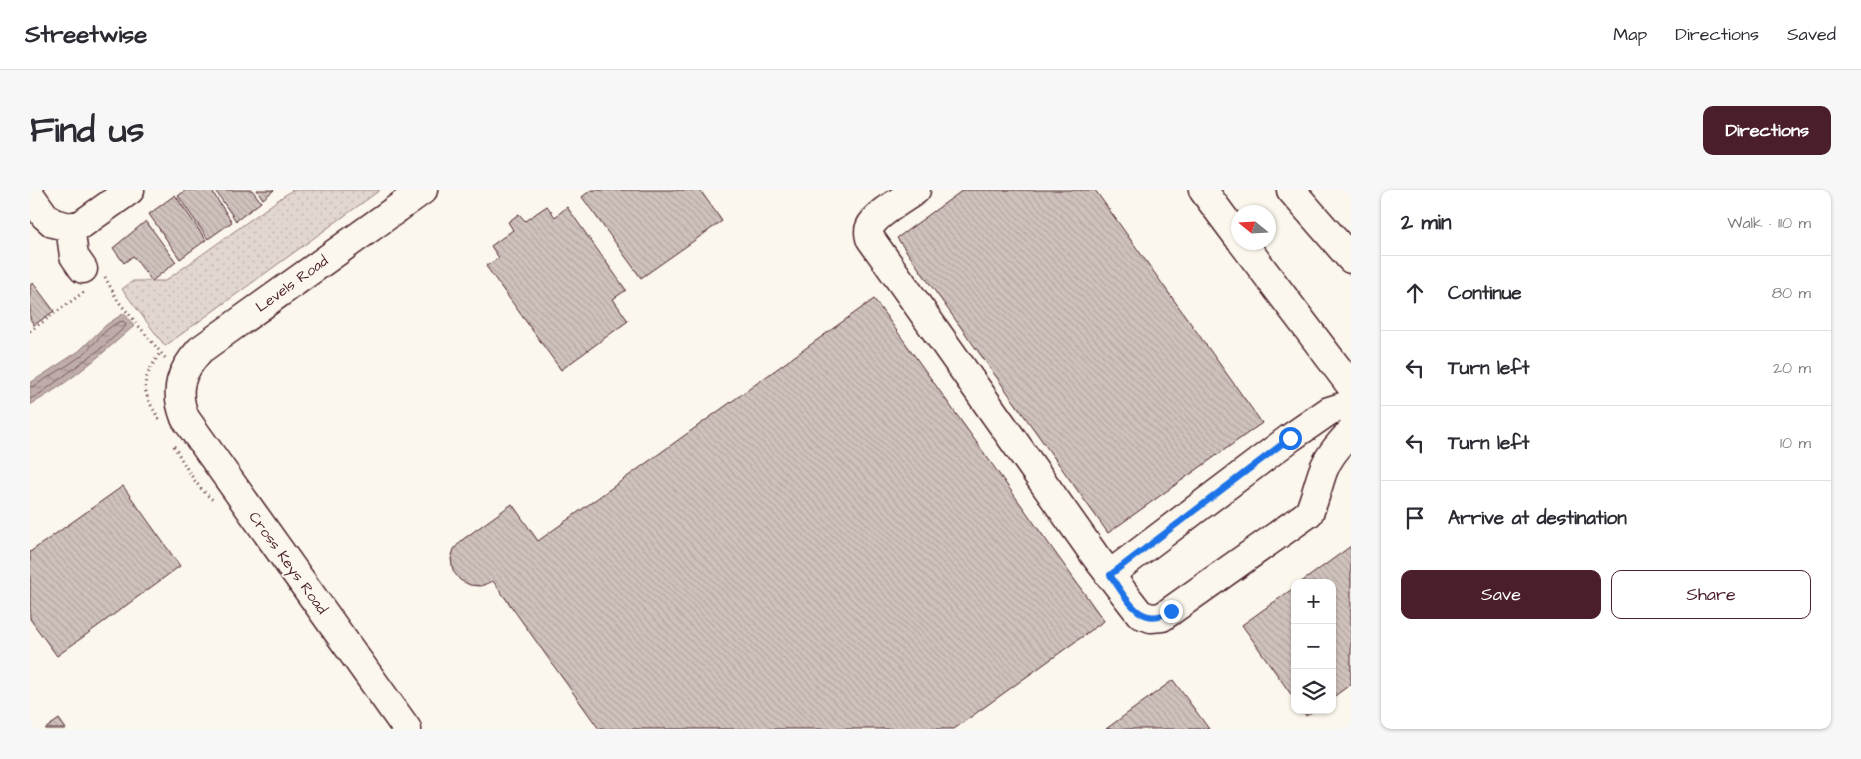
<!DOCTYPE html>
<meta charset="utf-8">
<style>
body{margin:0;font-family:"Architects Daughter",sans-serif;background:#f7f7f7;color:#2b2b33}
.controls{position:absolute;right:15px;bottom:15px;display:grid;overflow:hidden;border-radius:10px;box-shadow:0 1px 4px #0004}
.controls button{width:45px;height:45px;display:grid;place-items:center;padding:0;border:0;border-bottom:1px solid #e1e1e2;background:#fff;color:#2b2b33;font:25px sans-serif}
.compass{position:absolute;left:1201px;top:15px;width:45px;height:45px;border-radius:50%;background:#fff;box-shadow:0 1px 4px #0004;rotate:288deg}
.stop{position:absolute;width:15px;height:15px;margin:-11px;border:4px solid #1a73e8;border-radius:50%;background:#fff}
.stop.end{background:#1a73e8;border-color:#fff;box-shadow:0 1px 5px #0008}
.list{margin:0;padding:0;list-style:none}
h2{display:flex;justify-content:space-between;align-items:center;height:65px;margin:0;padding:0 20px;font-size:21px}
h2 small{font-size:16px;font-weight:400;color:#7c7c81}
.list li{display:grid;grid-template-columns:32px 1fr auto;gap:15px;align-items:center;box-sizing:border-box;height:75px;padding:0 20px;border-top:1px solid #e1e1e2}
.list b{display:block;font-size:19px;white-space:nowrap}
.list em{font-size:16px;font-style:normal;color:#7c7c81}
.actions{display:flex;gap:10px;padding:15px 20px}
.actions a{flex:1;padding:11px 0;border:1px solid #4a1f2b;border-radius:10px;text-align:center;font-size:18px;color:#4a1f2b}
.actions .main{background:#4a1f2b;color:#fff}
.icon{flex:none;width:28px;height:28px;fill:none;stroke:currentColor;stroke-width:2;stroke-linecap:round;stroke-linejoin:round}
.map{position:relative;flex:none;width:1321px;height:539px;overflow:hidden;border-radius:10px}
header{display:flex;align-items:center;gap:30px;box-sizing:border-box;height:70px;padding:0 25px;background:#fff;border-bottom:1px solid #e1e1e2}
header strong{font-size:24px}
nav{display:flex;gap:28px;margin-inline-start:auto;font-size:18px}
.intro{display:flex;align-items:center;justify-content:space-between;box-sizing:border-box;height:120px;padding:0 30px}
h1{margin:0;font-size:35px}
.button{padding:12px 22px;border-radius:10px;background:#4a1f2b;color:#fff;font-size:18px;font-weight:700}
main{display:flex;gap:30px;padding:0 30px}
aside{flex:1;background:#fff;border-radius:10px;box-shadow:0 1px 4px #0004}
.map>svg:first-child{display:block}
.grass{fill:url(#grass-dots);stroke:#967b7e}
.water{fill:url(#water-ripples);stroke:#907477}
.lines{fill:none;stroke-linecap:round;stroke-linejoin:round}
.shore{stroke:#79585e;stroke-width:1}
.building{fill:url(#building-back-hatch);stroke:#4a1f2b}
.minor-casing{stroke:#4a1f2b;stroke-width:31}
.path{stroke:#4a1f2b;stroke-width:3;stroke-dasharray:1 4;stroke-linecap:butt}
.minor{stroke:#fbf7ec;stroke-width:28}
.route{stroke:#1a73e8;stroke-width:6}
.labels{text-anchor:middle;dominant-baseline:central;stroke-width:4;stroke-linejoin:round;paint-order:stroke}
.street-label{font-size:15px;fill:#4a1f2b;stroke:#fbf7ec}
</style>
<header>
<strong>Streetwise</strong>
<nav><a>Map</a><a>Directions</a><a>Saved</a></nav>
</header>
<div class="intro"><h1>Find us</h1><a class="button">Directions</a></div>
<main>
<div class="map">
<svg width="1321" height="539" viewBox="0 0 1321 539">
<defs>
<pattern id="grass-dots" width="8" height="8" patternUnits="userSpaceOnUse" patternTransform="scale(1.25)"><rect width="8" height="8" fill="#e2d7d0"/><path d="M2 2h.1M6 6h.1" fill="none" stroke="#c3b8b3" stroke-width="1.8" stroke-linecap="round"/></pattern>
<pattern id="water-ripples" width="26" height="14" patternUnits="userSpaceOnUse" patternTransform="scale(1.25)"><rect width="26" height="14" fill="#bfadaa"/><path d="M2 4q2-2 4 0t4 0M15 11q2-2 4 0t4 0" fill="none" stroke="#9d8c8b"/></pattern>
<pattern id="building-back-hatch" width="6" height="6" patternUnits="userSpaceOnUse" patternTransform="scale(1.25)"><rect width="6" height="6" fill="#cfc2bc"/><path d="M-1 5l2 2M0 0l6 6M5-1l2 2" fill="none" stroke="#b3a6a2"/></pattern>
</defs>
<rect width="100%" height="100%" fill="#fbf7ec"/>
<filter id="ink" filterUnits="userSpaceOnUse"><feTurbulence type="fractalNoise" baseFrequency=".02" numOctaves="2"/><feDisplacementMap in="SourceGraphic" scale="10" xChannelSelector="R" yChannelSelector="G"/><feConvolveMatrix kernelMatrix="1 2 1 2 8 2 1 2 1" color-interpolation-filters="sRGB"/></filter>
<g filter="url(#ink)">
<path class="grass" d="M262,0H350L135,156L92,99L103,91H135Z"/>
<path class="water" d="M94,123L104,136C72,164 38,194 0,215V193L49,161L76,135Z"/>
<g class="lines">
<path class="shore" d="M0,197L4,196C20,186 36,177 51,166C64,156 77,134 93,131L96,134L95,137L74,156L11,203L0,209"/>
</g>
<path class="building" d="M156,0H181L202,32L178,49L148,6Z
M185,0H222L231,12L206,31Z
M227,0H244L233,9Z
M561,0H670L692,31L611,88L552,7Z
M933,0H1065L1232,233L1078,343L867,48Z
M145,5L176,50L150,69L119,24Z
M517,16L525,27L537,17L596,100L583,109L598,131L531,180L456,76L469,68L461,56L483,40L478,32L489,24L495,31Z
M116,31L146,72L122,91L103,66L94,73L83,58Z
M3,93L24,121L4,135L0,129V95Z
M844,109L1074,431L924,539H569L463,391L451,396L440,395L430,390L423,381L421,369L424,359L432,350L482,314L508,351Z
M93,296L150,376L27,466L0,429V362Z
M1321,356V494L1302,508V393H1270Z
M1265,397V510L1212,435Z
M1143,490L1179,539H1076Z
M1272,520H1285L1276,526Z
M29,529L36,539H15Z"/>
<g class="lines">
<defs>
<path id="minor" d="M886,0C874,9 846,24 840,37C838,41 839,44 840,48L1066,367L1110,424L1121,428L1132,427L1279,323C1285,309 1288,295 1293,281C1298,267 1310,253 1321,242
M1173,0L1208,47
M1261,0L1321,69
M0,5L15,26L23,33L40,37L52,34L100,0
M40,37L44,66L53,79
M1212,52L1321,196
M1079,385L1260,248L1299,221L1321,214
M377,539L155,228C144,200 150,182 170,160L393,0"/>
</defs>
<use href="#minor" class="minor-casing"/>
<path class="path" d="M75,87L88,111L137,170
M0,141L54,102
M129,229C110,198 111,192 130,163
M144,256C156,277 165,296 184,311"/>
<use href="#minor" class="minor"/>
</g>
</g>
<g class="lines" filter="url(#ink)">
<path class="route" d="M1141,421C1110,440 1096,407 1080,385L1260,248"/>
</g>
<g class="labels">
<g class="street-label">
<text transform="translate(262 94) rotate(-36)">Levels Road</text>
<text transform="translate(258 373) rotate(54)">Cross Keys Road</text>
</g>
</g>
</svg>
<div class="controls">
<button>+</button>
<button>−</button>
<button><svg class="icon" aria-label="layers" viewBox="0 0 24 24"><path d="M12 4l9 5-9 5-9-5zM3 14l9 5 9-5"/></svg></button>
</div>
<svg class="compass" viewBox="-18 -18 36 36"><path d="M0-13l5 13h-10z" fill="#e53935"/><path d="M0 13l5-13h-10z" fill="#7c7c81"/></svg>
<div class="stop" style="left:1260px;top:248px"></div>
<div class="stop end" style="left:1141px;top:421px"></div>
</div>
<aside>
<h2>2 min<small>Walk · 110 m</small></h2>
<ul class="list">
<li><svg class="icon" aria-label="ahead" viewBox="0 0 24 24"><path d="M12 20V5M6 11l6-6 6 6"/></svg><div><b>Continue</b></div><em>80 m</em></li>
<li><svg class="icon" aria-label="left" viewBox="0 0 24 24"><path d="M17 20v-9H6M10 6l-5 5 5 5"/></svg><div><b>Turn left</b></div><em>20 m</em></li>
<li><svg class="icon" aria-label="left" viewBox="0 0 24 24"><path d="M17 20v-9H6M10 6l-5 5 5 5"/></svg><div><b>Turn left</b></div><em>10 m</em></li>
<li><svg class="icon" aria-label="arrive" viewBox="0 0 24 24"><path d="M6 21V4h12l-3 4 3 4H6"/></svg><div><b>Arrive at destination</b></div></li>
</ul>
<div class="actions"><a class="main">Save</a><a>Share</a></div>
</aside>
</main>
